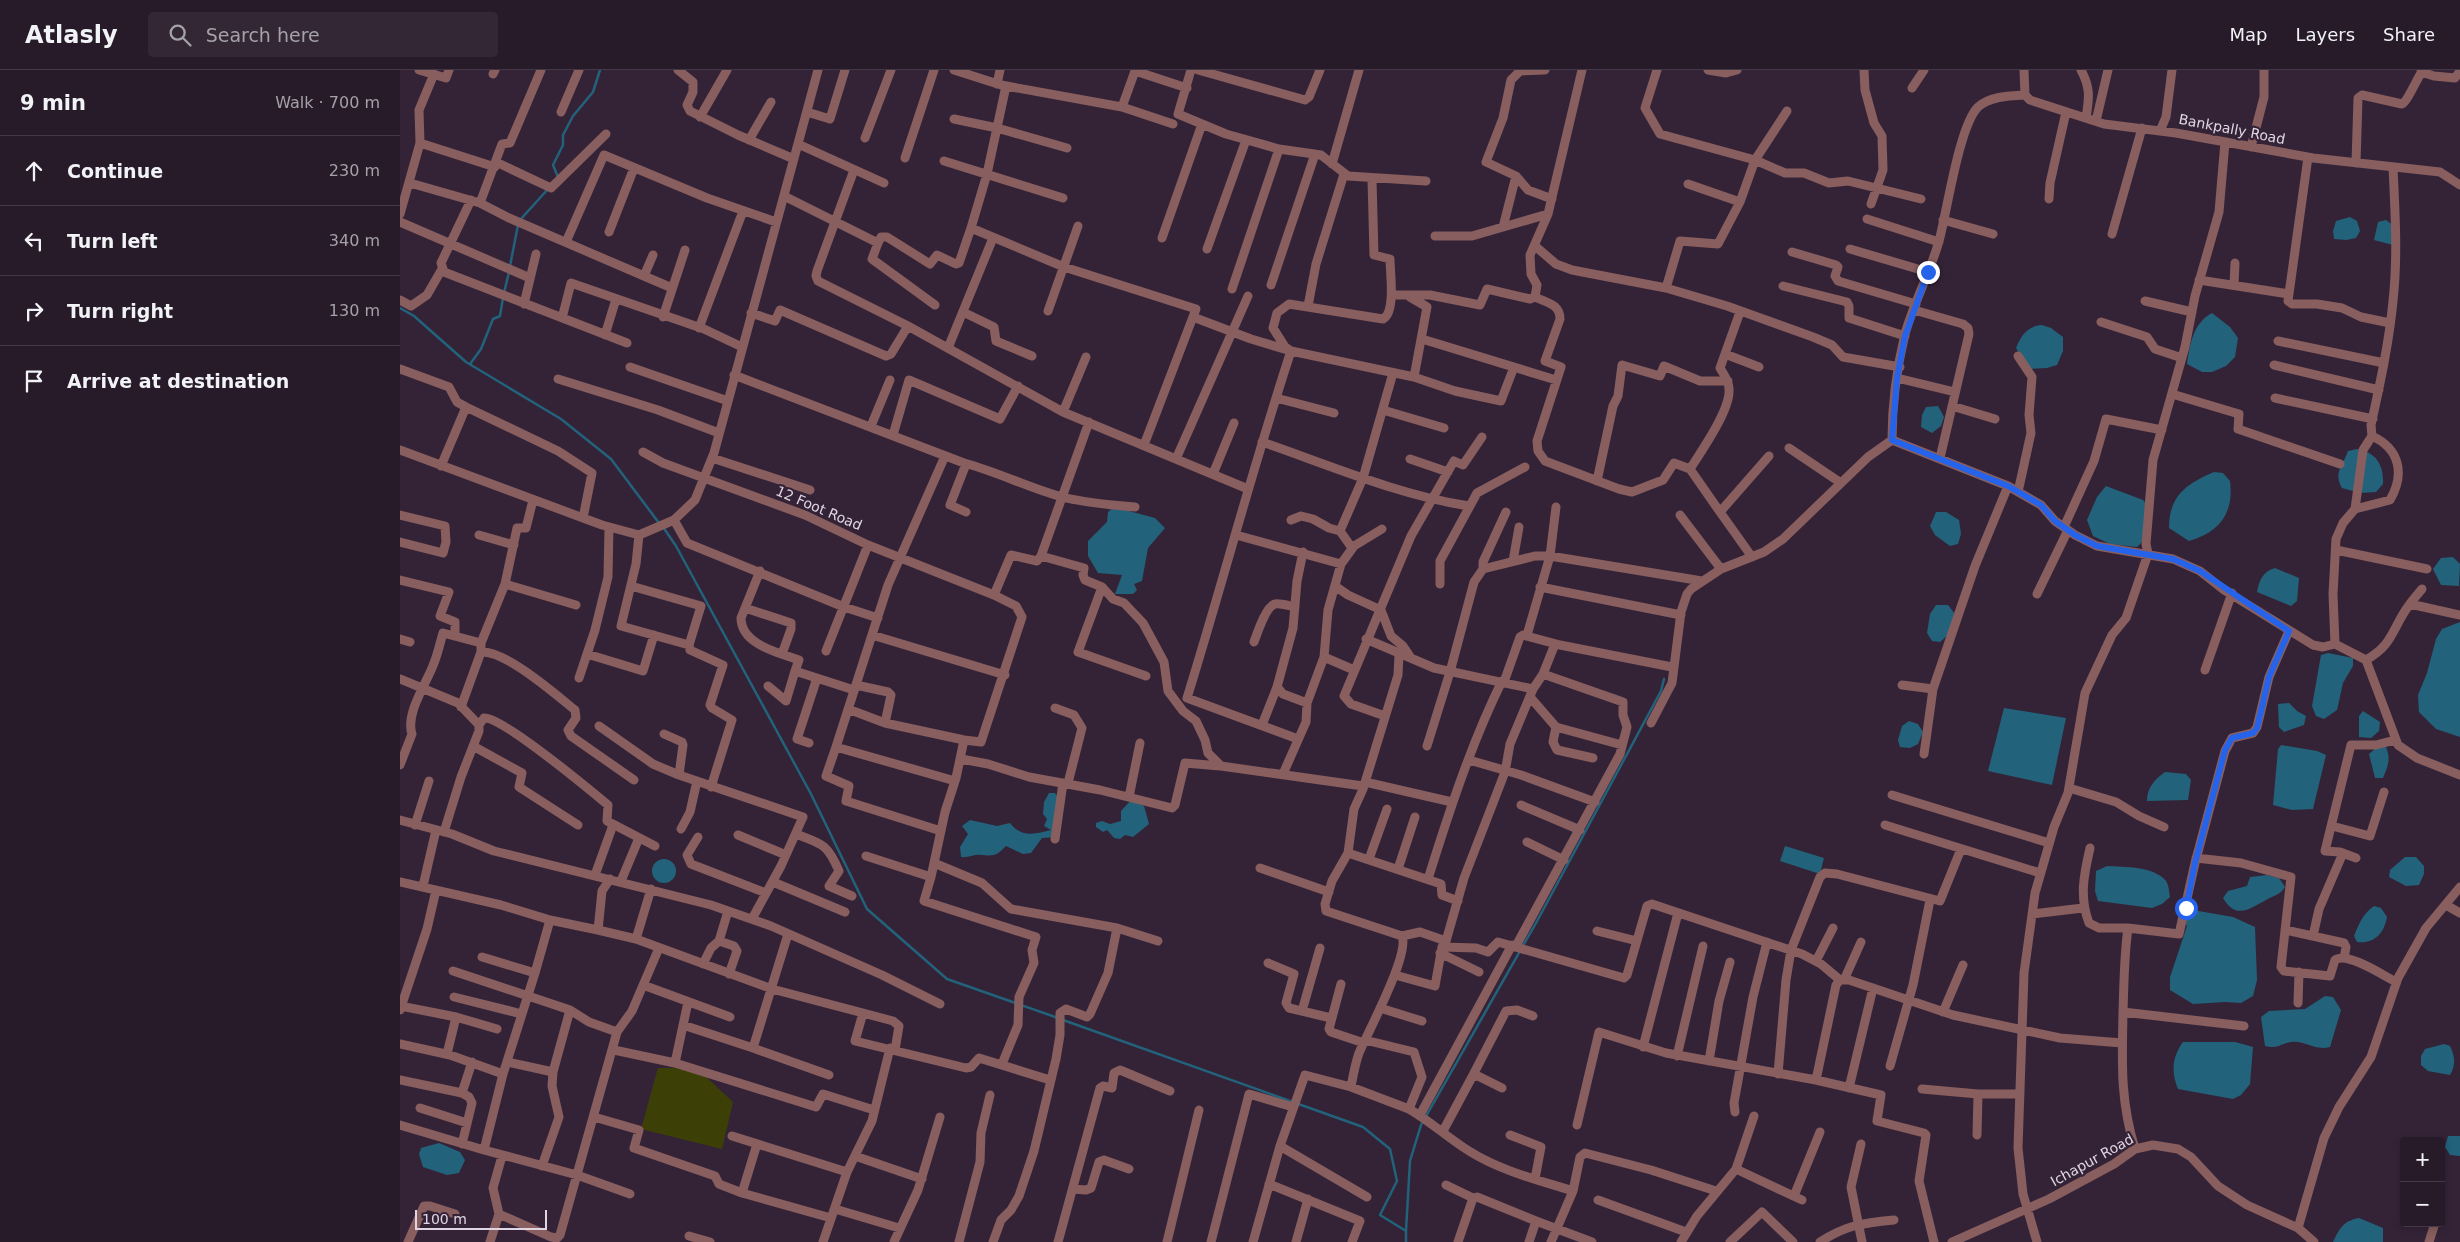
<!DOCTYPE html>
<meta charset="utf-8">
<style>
body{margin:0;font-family:"DejaVu Sans",sans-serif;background:#332735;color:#f1f3f6}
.controls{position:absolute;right:15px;bottom:15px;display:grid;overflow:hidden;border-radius:5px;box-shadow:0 2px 8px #0003}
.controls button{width:45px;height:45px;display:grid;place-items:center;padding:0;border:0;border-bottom:1px solid #433846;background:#271a29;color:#f1f3f6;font:25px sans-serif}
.scale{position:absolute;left:15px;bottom:12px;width:132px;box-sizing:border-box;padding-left:5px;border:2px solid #e0d5e2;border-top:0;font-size:14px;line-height:18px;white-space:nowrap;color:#e0d5e2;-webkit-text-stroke:4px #342337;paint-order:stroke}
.stop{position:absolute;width:15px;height:15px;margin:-11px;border:4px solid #2563eb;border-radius:50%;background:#fff}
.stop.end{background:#2563eb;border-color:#fff;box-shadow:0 1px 5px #0008}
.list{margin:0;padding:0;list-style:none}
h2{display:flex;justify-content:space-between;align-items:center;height:65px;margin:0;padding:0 20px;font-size:21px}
h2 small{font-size:16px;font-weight:400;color:#a4a1a8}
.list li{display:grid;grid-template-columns:32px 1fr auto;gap:15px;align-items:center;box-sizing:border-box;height:70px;padding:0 20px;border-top:1px solid #433846}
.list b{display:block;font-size:19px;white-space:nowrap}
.list em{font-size:16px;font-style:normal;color:#a4a1a8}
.icon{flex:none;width:28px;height:28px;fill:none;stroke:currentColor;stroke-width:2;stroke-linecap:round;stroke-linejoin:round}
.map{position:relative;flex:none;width:2060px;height:1172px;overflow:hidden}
header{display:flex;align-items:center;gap:30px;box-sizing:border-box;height:70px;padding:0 25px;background:#271a29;border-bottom:1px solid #433846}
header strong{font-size:24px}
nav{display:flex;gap:28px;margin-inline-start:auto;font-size:18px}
.search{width:350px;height:45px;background:#332735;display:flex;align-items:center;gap:12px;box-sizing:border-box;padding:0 18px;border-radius:5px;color:#a4a1a8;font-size:19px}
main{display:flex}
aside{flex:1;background:#271a29}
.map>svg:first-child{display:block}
.green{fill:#3c4007}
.water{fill:#22627b}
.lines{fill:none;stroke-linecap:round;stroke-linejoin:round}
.stream{stroke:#22627b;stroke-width:2.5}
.minor{stroke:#885e5e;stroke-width:9}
.route{stroke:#2563eb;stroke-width:6}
.labels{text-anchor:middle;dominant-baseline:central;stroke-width:4.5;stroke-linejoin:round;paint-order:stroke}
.street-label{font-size:14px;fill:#e0d5e2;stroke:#342337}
</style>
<header>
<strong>Atlasly</strong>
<div class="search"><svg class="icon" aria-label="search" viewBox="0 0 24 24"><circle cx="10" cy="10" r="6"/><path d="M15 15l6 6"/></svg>Search here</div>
<nav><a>Map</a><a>Layers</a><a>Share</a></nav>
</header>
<main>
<aside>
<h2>9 min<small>Walk · 700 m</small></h2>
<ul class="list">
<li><svg class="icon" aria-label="ahead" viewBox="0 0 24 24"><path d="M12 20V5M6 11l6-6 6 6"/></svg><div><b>Continue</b></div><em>230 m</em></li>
<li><svg class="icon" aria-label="left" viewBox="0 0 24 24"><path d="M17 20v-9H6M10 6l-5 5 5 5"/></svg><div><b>Turn left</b></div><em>340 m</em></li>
<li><svg class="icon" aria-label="right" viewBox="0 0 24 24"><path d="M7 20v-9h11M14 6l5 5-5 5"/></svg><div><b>Turn right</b></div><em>130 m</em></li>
<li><svg class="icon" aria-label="arrive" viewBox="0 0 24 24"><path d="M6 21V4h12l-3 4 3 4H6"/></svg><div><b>Arrive at destination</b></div></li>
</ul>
</aside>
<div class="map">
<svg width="2060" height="1172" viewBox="0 0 2060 1172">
<rect width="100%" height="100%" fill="#342337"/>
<path class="green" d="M258,998H276L305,1006L333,1032L322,1079L241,1059Z"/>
<path class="water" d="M1950,147L1957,151L1960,161L1956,168L1946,170L1934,169L1933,161L1936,151Z
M1986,150L1993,155V175L1974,170L1978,152Z
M1812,243L1830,257L1838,268L1835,287L1826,296L1812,302H1802L1787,294C1790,274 1793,253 1812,243Z
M1642,255L1651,258L1663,267V281L1657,295L1647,298L1629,299L1616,278C1621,265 1628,256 1642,255Z
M1538,336L1544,347L1541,356L1532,363L1521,357L1522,345L1526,337Z
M1957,379C1976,382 1984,395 1983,414L1976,422L1960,423L1942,418C1933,403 1943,396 1948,381Z
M1814,402L1823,403L1830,411C1834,443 1820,462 1789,471L1769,458C1769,426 1786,414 1814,402Z
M1706,416L1743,430L1748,436L1744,470L1737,477L1710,474L1693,466L1687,450L1697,427Z
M714,437L755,448L765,458L748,478L742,511L734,514L737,520L733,524H715L722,505L698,503L688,486V471L707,452L708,442Z
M1536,442H1546L1559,450L1561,464L1558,474L1550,476L1535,465L1530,456Z
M2053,487L2060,494L2059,516L2041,515L2033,499L2041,488Z
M1875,498L1899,508L1897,531L1891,536L1857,522C1859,511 1863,501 1875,498Z
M1536,535H1548L1555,544L1548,565L1540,572L1532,571L1527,563L1530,544Z
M2060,552V667L2036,659L2019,642L2018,625L2027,603L2036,569L2042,559Z
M1928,583L1953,588V596L1943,613L1937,640L1924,649L1916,646L1912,636L1921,585Z
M1889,633L1897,641L1906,646L1904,655L1884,662L1879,657L1878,634Z
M1604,638L1666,648L1652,715L1588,701Z
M1963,641L1980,652L1979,661L1971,668L1959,667V646Z
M1509,651L1518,654L1523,662L1518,674L1510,678L1500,677L1498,670L1502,656Z
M1881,675L1917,681L1926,685L1913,739L1892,740L1873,735L1878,679Z
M1986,677C1991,689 1988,696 1983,708H1975L1969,684L1976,678Z
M1765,702L1786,704L1791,710L1788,730L1747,731C1747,718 1754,710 1765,702Z
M649,723H655L663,733L657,767L642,768L631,783L623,784L606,776C596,786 595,786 581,785C575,784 568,788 561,787L560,777L568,764L562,756L570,750L597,756L610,753C621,768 636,764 651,760L644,756L647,749L643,744L644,732Z
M731,730L744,736L749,754L733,767L725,765L720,769L714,768L707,760L703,762L696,757V753L702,751L710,754L721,751V741Z
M1385,776L1424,788L1420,804L1380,791Z
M2005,787H2016L2024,796V804L2019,815L2006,816L1989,807L1990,800Z
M252 801a12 12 0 1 1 24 0a12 12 0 1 1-24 0Z
M1707,796C1725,797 1754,796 1766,811C1769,815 1769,822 1770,827L1762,834L1752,838L1698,831L1695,821L1696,801Z
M1867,805L1879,808L1885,817C1880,825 1875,825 1866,830C1849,839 1836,850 1823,828L1828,821L1847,816L1850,807Z
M1974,836L1981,838L1987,847C1984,864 1974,874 1957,872L1954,866C1959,853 1963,844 1974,836Z
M1787,839L1833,847L1855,857L1857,910L1853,926L1841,933L1825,932L1793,934L1770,920V907L1787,856L1783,851Z
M1925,926L1933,927L1941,940L1930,977C1914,981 1905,970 1891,972C1879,974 1880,979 1865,976L1861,947L1869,941L1905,939Z
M1783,972H1835L1853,977L1850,1014L1841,1025L1833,1029L1778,1019C1771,1002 1772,987 1783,972Z
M2044,974L2050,976C2055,986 2056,995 2050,1005L2028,1001L2021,995V986L2025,979Z
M2048,1066H2060V1086L2050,1085L2045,1077Z
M39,1073L60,1082L65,1090L59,1103L47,1105L23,1097L19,1084L21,1078Z
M1959,1148L1983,1158V1172H1933C1940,1158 1943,1151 1959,1148Z"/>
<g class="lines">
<path class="stream" d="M158,107L153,95L163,75V65L173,46L193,22L200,0
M120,150L148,119
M110,196L118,155
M104,223L109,202
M0,238L14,246L66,292L161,349L211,389L259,453
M70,294L81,279L93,249L100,246L103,228
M263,457L276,476L411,724L467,839L547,909L658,948
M663,950L963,1057L990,1079L997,1111L980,1145L1006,1161V1172
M1006,1161L1010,1091L1021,1055L1136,853L1261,621L1264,609"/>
<path class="minor" d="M19,0L46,8L49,0
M278,0L293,12V22L287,35L290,41L338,65L394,89
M554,0L601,15L722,37L735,1L787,18
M791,0L778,44L826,64L879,79L921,85L948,106L1026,111
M798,0L905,30L909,27L920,0
M1145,0L1120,1L1111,10L1103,48L1086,92L1116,106L1128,120L1152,129
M1182,0L1148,144L1130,185L1131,204L1137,215L1135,227C1147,233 1160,234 1160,249L1145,291L1161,297L1137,371L1138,381L1145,391L1219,419L1232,422L1263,410L1274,393L1290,399C1301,382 1331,339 1329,319C1329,311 1324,305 1320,298L1340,242
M1257,0L1245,38L1260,64L1355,90L1385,103H1404L1429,113L1448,111L1521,129
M1308,0L1326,3L1337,0
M1464,0L1465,20L1474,53L1482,66L1483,100L1471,134
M1624,0L1625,25L1630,30L1704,54L1776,63L1913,88L2040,102L2060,115
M1681,0C1691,19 1689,28 1686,48
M2021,2L2034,6L2055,8L2060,1
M93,4L95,0
M597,14L600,0
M606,16L587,104L571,158L664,197L796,239L744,375
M1512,18L1524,0
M722,37L773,54
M1387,41L1355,90L1340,132L1318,174L1280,171L1266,218L1327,236L1413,267L1432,275L1443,287L1500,297
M161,42L179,0
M407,42L430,49L445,0
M300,47L327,0
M554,49L597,58L667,78
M1696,51L1708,0
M1760,61L1766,47L1772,0
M465,68L491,0
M349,70L371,32
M20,73L95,97
M398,74L484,113
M1851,77L1864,27V0
M1908,87L1888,231L1892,234H1917L1942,238L1961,247L1990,253
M505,88L534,0
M544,91L663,128
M96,92L151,118L206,64
M1956,93L1958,28L1962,25L2002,34C2008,31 2017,8 2023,0
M932,94L959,0
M454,100L417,201L416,206L418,211L508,256L663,342L848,419
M10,113L80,133L109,148L244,206L253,185
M1288,114L1340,132
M384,126L478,173L481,167H487L530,194L537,185L556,194L559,193L571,158
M1649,129L1650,113L1666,42
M71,130L41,193L44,202L227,273
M80,133L102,74L110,73L141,0
M0,144L20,73L19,40L34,4
M1467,149L1539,172
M1543,150L1593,164
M0,152L130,208
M1103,157L1116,106
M209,162L234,98
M1712,164L1742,58
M1035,166H1072L1148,144
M762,168L802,54
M166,172L204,85L307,128L376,152
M478,173L472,189L535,235
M1135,176L1156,194L1172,200L1266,218
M807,179L846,70
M1450,179L1528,202
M1392,182L1436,195L1438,197L1435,206L1438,211L1516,234
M244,206L272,218
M1799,210L1889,224
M871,215L915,84
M1834,215L1835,193
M1383,216L1447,232L1449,236V248L1505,266
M832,219L879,79
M992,225H1030L1080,235L1087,219L1130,229L1135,227
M1010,227L1027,237L1014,307
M0,230L11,236L27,225L42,199
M1745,231L1792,242
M124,234L136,184
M908,236L916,194L944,104
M1514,240L1563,254L1568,258L1569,264L1540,388
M648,241L678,156
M563,242L594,257L596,271L632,286
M351,243L375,251L380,240L486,286L491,284L508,256
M263,247L285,180
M793,247L851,269L891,281L1014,307L1055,321L1101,331L1114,297
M162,248L171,213L304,259L342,277
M1701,252L1747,267L1755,279L1782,288
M299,258L343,141
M205,265L216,229
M1022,269L1156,310
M1878,271L1984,293
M548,278L593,168
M1325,284L1359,297
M1874,295L1979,320
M230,297L328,331
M0,299L49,317L57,332L66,337
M334,305L564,393C598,402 629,418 662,427C686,433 710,435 735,437
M1497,308L1555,322
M158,309L258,340L319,363
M1772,324L1839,344L1838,359L1940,394
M876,328L934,343
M1875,328L1973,349
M1552,336L1595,349
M983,340L1044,358
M663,342L686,287
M471,356L490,310
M493,365L509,310L600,349L618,316
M1492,370L1608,416L1641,435L1655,451L1675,465L1697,476L1773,489L1800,501L1824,520L1913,575L1923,577L1935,574L1933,524L1936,469L1943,453L1955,439L1990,430C2005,404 2000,379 1972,366L1971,355C1980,314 1989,273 1993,231C1998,186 1995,142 1993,97
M1492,370C1492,335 1497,297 1505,264C1514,232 1530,203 1539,171C1547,142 1559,56 1578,37C1590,26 1610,26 1625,25
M862,372C929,395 998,425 1069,436
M1389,378L1441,413
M0,380L202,455L239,465L274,450L295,430L314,383L418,0
M243,382L263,393L405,445L468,475L594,525L616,536L622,547L581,672L564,670L485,653L448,639
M545,386L488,515L436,677L555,711
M312,388L410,420
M776,389L848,226
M1010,389L1048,402
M41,396L66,337L158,381L192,403L183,448
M1290,399L1320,442L1369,386
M813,404L834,353
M1197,411L1213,336L1218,326L1222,295L1260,306L1264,296L1300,311H1328
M1618,422L1631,363L1629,345L1632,307L1618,286
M1955,439L1963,380L1972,366
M566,442L550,435L566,394
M1320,442L1352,487
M0,445L45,456L46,472L43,483L0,472
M1280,445L1321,499
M274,450L287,473L444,537L478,548
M891,450L901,446L913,449L929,458L940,461L952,478
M1664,457L1694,391L1706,349L1762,360
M940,461L963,408L993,303
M79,465L114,475
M239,465L236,494L221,556L289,575
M836,465L941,494
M1936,480L2027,499
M903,482L897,511L893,558L877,617L883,624L907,633
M641,486L684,498L683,505L685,510L702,517L678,582L746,606
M1113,491L1119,457
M1083,499V492L1106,442
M360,501L341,548C341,575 380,583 399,590L395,601L454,620
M0,510L49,522L40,546L55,552V566
M105,514L176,535
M1040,514V491L1077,423L1125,397
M231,516L301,536L289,575L290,580L323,595L310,635L312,638L332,650L311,717
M935,516L948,525L981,540L991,566L1003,576L1011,588
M702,517L713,529L724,533L743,553L764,592L768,621L783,641L796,651L805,670L808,683L821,696L963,716
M1140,517L1281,545
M1637,524L1668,460
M594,525L611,485L637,491L641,486L689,352
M2010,534L2060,545
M345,538L391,553V559L382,584
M472,565L605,605
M1127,565L1150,486L1156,437
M0,569L10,572
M966,569L1034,598L1133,619L1143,604L1223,632V645L1227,657L1220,684L1116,876
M854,572C857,564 866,536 875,534C880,533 889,536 895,537
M1935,574L1966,590L1998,675L2017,688L2060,705
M426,581L468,475
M81,582C105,580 155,624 175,640L176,648L168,660L171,666L234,710
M187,584L243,601L254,565
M924,587L954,600
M1966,590C1991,576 1991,563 2005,541C2010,533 2016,526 2022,519
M1805,600L1832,523
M1143,604L1155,574
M179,608L195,560L208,507L209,457
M0,609L58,633L79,655V661L61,707L44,762
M1104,612L1120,567L1123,565L1160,575L1272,597
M456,615L488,622L491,625L485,653
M1502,615L1533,619
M368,616L386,631L395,601
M1130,627L1156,657L1222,675
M61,637L81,582V573L105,514L117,458H126L133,430
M655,638L674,645L682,658L668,713
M985,646L951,634L944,626L1011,466L1054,391L1063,395L1082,367
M1251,653L1272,613L1281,542L1287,524L1291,519L1321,499L1364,482L1383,469L1468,387L1492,370
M79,655L84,648C101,646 190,720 208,735L207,751L255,776
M862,655L877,617
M199,656L253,694L279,705
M1156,657L1153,672L1157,680L1193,688
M264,664L282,672L283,675L279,705L403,747L381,796L352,849
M898,669L787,628C823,512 853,396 891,281L885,277L873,258L877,243L889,234L983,249C996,242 990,203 990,189L974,185L972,109
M409,673L397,669L417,608
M73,676L122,703L119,717L178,755
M1027,676L1050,602L1074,512L1083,499L1135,486H1150L1302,511
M436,677L426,706L449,716L446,731L541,761
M1524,684L1533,619L1575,496L1608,416
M561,689L588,694L629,707L700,720L772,738L775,735L785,693L820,696
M1069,690L1121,705L1195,732
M0,695L12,664C5,643 27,613 34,593C38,583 40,573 43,563L81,573
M883,704L906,652L907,633L924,587L928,540L941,494L954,476L982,459
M965,712L1052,732
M1669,718L1716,732L1739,746L1764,757
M1492,725L1649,773
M729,727L740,673
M1121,735L1180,760
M0,750L52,764L94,781L311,835L371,856L482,905L540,934
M15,755L29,711
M1485,755L1640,803
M1932,756L1970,766L1984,722
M281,759L290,742L297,711
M396,764C422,774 427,773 439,801L429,816L452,826
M338,765L386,785
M298,767L287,785L291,794L366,823
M655,769L663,713
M1127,772L1164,790
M1690,778C1684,804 1679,827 1689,853L1699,858H1728L1779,864L1795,793L1825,681L1832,668L1853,663L1857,657L1869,607L1889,561
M948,783L1041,814L1042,825L1058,831
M466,786L531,807L524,831L636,867L632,880L634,893L619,927L618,955L602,994
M1796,788L1841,793L1891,807L1881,897L1884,901L1930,906L1935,890C1947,881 1984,906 1996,912
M1956,788L1940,782L1925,781L1951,675H1976L1995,670
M969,789L987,739
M534,793L582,813L611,839L717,858L758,871
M860,798L929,822
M998,799L1015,747
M195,805L213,755
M531,807L545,742L556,708L564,670
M210,809L202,821L198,860L236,869L372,919L463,943L455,971L566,998L571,997L579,988L650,1010
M1028,809C1049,742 1071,674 1102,611
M221,811L239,768
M0,812L101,835L150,850L135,903
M373,812L445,842
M23,816L36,760
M2046,835L2060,843
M1632,844L1683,838
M150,850L198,860
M1728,858C1724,886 1724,914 1723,942C1722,992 1720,1030 1735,1079
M1885,860L1944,873L1946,877L1944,888
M1197,861L1237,871
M1002,866L1020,862L1046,871
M1913,866L1919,839L1943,783
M236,869L251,819
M319,871L334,876L337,881L329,904
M1042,877L1076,878L1088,882L1098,872L1224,908L1227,905L1247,836L1252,834L1402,884L1421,894L1440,910
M1040,883L1079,902
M82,887L135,903L103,1004L84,1080L177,1105L230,1124
M1416,891L1433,858
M868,893L894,904L886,933L889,938L931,948
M303,894L311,878L319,871L328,841
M53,901L170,940L189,952L217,962
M995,905L1035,916L1042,877L1046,871L1064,808L1105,702L1110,674L1133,619
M1444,910L1461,872
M941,914L929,959L931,962L964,973
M243,915L330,947
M54,927L122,944
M1898,933L1899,902
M0,936L56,947
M980,938L1022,951
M0,940L27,859L36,820
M902,941L920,878
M1543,942L1563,895
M1723,942L1844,956
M463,943L493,951L499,956L495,980
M283,955L353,978L388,864
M965,970L1014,982L1022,1007L1009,1039C1030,1051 1048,1068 1069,1081C1101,1101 1138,1110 1173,1121L1151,1172
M0,974L50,985L103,1004
M1243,977L1278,843
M353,978L429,1005
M214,980L275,993L416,1037L423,1024L474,1040
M47,984L56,947L97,959
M1277,986L1303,876
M1309,991L1319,931L1330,892
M107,992L153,1002
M275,993L288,932
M1490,996L1513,915L1530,830
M1378,1004L1386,910L1391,880L1420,807L1425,803L1437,804L1540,831L1561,779
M1072,1007L1106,941L1117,940L1133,946
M0,1010L62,1023L69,1027L72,1033L62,1074
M1416,1010L1436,915L1440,910H1449L1553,945L1660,968L1722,973
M951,1017L1009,1039
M1449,1018L1473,918
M1522,1019L1578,1024H1620
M62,1023L72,992
M20,1038L67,1053
M1335,1042L1334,1033L1353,927L1367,872
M1020,1045L1112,875
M194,1047L239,1060L234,1078L315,1106L319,1114L342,1123L431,1148
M0,1055L84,1080
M1177,1055L1199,962L1266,983L1416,1010L1481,1025L1477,1051L1524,1063L1526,1065L1519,1111L1534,1172
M1043,1061L1072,1007L1078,1006L1102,1018
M1110,1065L1141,1077L1135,1109
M1577,1065L1578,1024
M332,1066L447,1102
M1461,1074L1451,1117L1462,1172
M880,1076L967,1127
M455,1086L522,1109
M142,1096L159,1047L152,1016L153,1002L170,940
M1336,1099L1402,1130
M869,1114L960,1151L952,1172
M1046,1115L1073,1128L1077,1127L1136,1151
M673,1119L686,1120L691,1118L699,1092L704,1090L729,1099
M1173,1121L1180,1087L1185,1083L1251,1100L1316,1121
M342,1123L357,1074
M1394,1126L1420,1062
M1198,1130L1286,1162
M435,1139L499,1158
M99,1144L93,1118L102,1086
M1898,1158L1924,1068L1939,1037L1971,987L1998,908L2026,858L2060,817
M289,1166L310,1172
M8,1172L24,1136H30L55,1144
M90,1172L99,1144L151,1167L157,1168L160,1165L217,962L232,941L259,878
M423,1172L447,1102L472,1051L490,978
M494,1172L518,1120L540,1047
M559,1172L580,1092L581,1063L590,1025
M593,1172L601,1150L611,1140L619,1126L634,1081L656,989L660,965V943L666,939L687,947L690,944L708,903L717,858
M658,1172L700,1018L703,1016L712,1018L714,1003L720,1000L770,1021
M767,1172L799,1040
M811,1172L849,1024L893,1037
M853,1172L880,1076L905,1005L951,1017C953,1006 955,994 959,983C968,962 1010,884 1002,866L926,841L925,834L932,811L948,783L954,739L963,719L998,605L999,584
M896,1172L908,1129
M1058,1172L1073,1128
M1129,1172L1136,1151L1192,1172
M1281,1172L1297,1146L1336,1099L1354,1046
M1330,1172L1362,1142L1393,1172
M1420,1172C1446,1155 1463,1153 1494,1150
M1552,1172L1649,1129L1714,1094L1735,1079L1753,1075L1778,1079L1791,1087L1818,1116L1847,1135L1898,1158L1914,1172
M1637,1172L1623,1124L1618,1078L1624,903L1635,823L1654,757L1668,723L1685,623L1712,565L1726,548L1748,484L1746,474L1753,390L1785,277L1795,226L1819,142L1825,72
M2029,1172L2035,1153"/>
</g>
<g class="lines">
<path class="route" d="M1528,202L1505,266L1497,308L1492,370L1608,416L1641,435L1655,451L1675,465L1697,476L1773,489L1800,501L1889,561L1869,607L1857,658L1853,663L1832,668L1825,680L1795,793L1786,838"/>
</g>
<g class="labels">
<g class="street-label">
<text transform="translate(1832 59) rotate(11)">Bankpally Road</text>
<text transform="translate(419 438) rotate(23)">12 Foot Road</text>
<text transform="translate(1692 1090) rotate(-29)">Ichapur Road</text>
</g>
</g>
</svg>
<div class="controls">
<button>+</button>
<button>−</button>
</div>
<div class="scale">100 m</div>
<div class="stop" style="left:1786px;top:838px"></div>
<div class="stop end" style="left:1528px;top:202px"></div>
</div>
</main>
